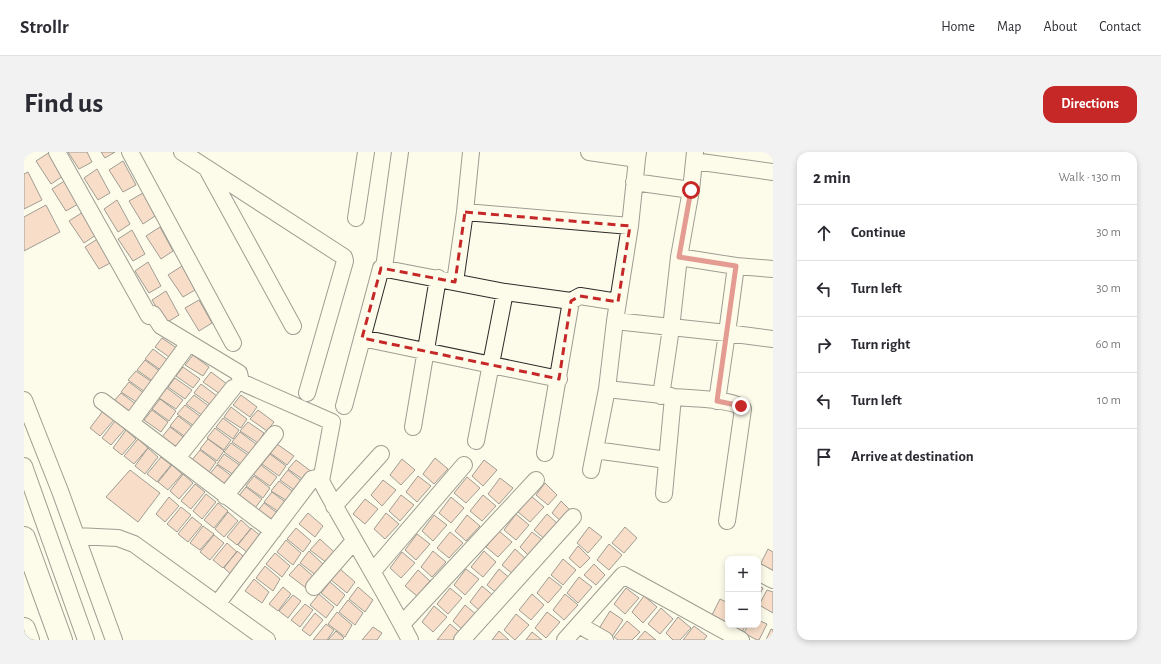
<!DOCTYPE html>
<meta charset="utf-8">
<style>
body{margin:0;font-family:"Alegreya Sans",sans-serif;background:#f2f2f3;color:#2b2b33}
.controls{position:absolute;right:12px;bottom:12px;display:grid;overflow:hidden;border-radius:8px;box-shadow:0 2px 6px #0003}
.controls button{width:36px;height:36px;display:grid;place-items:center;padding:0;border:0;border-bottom:1px solid #e1e1e2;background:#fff;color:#2b2b33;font:20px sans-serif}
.stop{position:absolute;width:12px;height:12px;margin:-9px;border:3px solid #c62828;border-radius:50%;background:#fff}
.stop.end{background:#c62828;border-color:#fff;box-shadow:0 1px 4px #0008}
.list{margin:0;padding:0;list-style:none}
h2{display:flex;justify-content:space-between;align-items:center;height:52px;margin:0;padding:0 16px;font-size:17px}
h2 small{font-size:13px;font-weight:400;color:#7c7c81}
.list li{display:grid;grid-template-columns:26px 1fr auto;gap:12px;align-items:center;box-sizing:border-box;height:56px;padding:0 16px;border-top:1px solid #e1e1e2}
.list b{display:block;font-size:15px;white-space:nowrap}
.list em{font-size:13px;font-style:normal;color:#7c7c81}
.icon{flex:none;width:22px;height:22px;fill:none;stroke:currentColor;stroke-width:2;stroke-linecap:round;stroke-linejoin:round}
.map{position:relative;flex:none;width:749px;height:488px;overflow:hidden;border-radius:12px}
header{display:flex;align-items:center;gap:24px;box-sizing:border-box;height:56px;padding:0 20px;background:#fff;border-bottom:1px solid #e1e1e2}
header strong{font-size:19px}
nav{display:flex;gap:22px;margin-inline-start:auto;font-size:14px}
.intro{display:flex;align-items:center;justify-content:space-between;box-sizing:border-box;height:96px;padding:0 24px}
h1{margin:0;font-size:28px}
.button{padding:10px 18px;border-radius:12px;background:#c62828;color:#fff;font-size:14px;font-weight:700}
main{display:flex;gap:24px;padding:0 24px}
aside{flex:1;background:#fff;border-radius:12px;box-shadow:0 2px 6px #0003}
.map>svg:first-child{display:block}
.building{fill:#f2b8a0;stroke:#2b2b2b}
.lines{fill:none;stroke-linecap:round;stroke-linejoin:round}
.minor-casing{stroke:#2b2b2b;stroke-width:18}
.highway-casing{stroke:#2b2b2b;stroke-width:24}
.minor{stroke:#fdfbea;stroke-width:16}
.highway{stroke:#fdfbea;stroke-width:22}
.route{stroke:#c62828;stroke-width:5}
.marked{fill:none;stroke:#c62828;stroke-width:3;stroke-dasharray:8 5;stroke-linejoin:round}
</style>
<header>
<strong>Strollr</strong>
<nav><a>Home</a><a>Map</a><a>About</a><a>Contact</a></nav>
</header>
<div class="intro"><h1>Find us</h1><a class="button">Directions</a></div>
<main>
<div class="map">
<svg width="749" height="488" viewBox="0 0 749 488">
<rect width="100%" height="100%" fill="#fdfbea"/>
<path class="building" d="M26,0L39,24L27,32L12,9Z
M44,0H63L68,10L55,17Z
M77,0H91L81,6Z
M99,9L112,33L99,40L85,18Z
M73,17L86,41L74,48L60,26Z
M4,20L18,48L0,57V22Z
M42,28L54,52L42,59L28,37Z
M119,41L131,64L119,72L105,49Z
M93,48L106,72L94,80L80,57Z
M22,53L36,80L0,99V65Z
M59,60L72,83L60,91L45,69Z
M136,75L149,99L137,107L122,84Z
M108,78L121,102L109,109L94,87Z
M75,86L88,110L75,117L61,95Z
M124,110L137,134L125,141L111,119Z
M158,114L171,138L159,145L144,123Z
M142,139L155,163L142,171L128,148Z
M175,148L188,171L175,179L161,156Z
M138,186L154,197L148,207L131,195Z
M129,197L145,209L138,219L121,207Z
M169,203L185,215L179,224L161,213Z
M121,208L137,220L130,230L113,218Z
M159,215L176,227L169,236L152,224Z
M112,219L128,230L121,240L104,228Z
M187,220L203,232L196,242L179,230Z
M151,226L168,238L161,247L144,235Z
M105,230L121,242L114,251L97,240Z
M177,232L193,244L187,253L170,241Z
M143,236L159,248L152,257L135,246Z
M97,241L113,253L107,262L89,250Z
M170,243L186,255L179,264L162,252Z
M217,243L233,255L226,265L209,253Z
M136,247L152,259L145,269L128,257Z
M161,253L177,265L170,274L153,262Z
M207,255L223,267L217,276L200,265Z
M128,258L144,270L137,280L120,268Z
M234,258L250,270L243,279L226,267Z
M79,259L90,268L76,284L66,276Z
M154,264L170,276L163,286L146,274Z
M199,266L215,278L209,287L192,275Z
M91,269L101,277L87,293L78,286Z
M224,270L240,281L234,291L216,279Z
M146,275L162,287L155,297L138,285Z
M191,276L207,288L200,298L183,286Z
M102,278L112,287L98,303L89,296Z
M216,280L232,292L226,302L208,290Z
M114,287L124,296L110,312L100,304Z
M184,287L200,299L193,309L176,297Z
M207,291L224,303L217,312L200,300Z
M253,292L270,304L263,313L246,301Z
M124,296L134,305L121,322L111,314Z
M176,298L192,310L185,320L168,308Z
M200,302L217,314L210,323L193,312Z
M246,302L262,314L255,324L238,312Z
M137,305L147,313L133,330L123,322Z
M411,306L424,317L410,332L399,322Z
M378,307L391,318L377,333L366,323Z
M272,308L288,320L281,329L264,317Z
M460,308L473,318L459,334L448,324Z
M148,313L158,322L144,338L134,330Z
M193,313L209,325L202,334L185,323Z
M237,313L253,325L246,334L229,322Z
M106,318L136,341L114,370L82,345Z
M264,318L280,331L273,340L256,328Z
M159,322L169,331L155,347L146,339Z
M230,324L246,336L239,346L222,334Z
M394,324L407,334L393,350L382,340Z
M443,325L456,336L442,351L430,341Z
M476,326L489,336L475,352L464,342Z
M359,328L372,338L358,354L347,343Z
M255,329L271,341L265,350L247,339Z
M521,331L533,343L524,353L512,343Z
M171,332L181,340L167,357L157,349Z
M222,335L238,347L231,356L214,345Z
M248,340L264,352L258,362L240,350Z
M182,342L192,350L178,367L169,359Z
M377,343L390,353L376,369L365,359Z
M459,343L472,354L458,369L446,359Z
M507,344L520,355L506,370L494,360Z
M145,345L155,354L141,370L132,362Z
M427,345L440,356L427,371L415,361Z
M341,347L354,357L341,372L329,362Z
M537,349L548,360L539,371L528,361Z
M194,351L204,359L190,376L180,368Z
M240,351L256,363L250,372L232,361Z
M157,355L167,363L153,380L143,372Z
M204,360L214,369L200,385L191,377Z
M284,361L299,374L291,385L275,372Z
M362,361L375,372L361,387L350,377Z
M492,362L505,373L492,388L480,378Z
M523,362L535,373L522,388L510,378Z
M410,363L423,373L409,389L398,379Z
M443,363L456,374L442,389L431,379Z
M168,365L178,373L164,390L154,382Z
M217,368L227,377L213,393L203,385Z
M179,374L190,382L176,398L166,391Z
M565,375L578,385L564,401L553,391Z
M601,375L613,386L600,401L588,391Z
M227,376L238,385L224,401L214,393Z
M272,376L287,389L279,400L263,387Z
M475,379L488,390L474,405L462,395Z
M426,380L439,391L425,406L413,396Z
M508,380L521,390L507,406L496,395Z
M393,382L406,392L392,408L381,398Z
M190,383L200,391L186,408L176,400Z
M296,387L310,400L303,411L286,398Z
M262,388L277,401L269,413L253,400Z
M203,391L213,400L199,416L189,408Z
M585,392L598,403L585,418L573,408Z
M554,394L566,406L556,416L545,406Z
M491,397L503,408L490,423L478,413Z
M744,397L749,400V421L736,413Z
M213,399L224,408L209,424L200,416Z
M285,399L300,413L293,424L276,411Z
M409,399L422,410L408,425L397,415Z
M460,399L472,410L459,425L447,415Z
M378,400L391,411L377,426L366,416Z
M251,401L266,414L258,425L242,412Z
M539,407L552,418L539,433L527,423Z
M275,412L290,425L282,436L265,423Z
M570,412L581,423L572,433L560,423Z
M241,414L256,427L249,439L232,426Z
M316,417L331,430L323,441L307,428Z
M442,417L455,427L441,443L430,433Z
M475,417L488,428L475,443L463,433Z
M394,418L406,429L393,444L381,434Z
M525,425L538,435L524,451L513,441Z
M555,425L568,435L554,451L543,441Z
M230,427L245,440L238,451L221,439Z
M306,430L321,443L313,454L297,441Z
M458,434L471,445L457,460L446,450Z
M734,434L739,436L734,446Z
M259,435L267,442L254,459L245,452Z
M334,435L349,448L341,460L325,447Z
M426,436L438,446L424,462L413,452Z
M602,436L615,446L601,462L590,452Z
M743,438L749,440V461L735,453Z
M295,442L310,455L302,466L286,453Z
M508,442L520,453L507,468L495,458Z
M541,442L554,453L540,468L529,458Z
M269,443L277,449L264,466L255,459Z
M620,444L633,455L619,471L608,460Z
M696,447L704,451L703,471L688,463Z
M324,448L339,461L331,473L315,460Z
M281,452L289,458L276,475L267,468Z
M441,453L454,464L440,479L429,469Z
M410,454L423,465L409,480L398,470Z
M637,456L649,467L636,482L624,472Z
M586,459L599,468L587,486L574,478Z
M313,460L328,473L321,485L304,472Z
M523,460L536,470L522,486L511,476Z
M291,461L299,468L286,484L278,478Z
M492,462L505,473L491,488L480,478Z
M654,465L667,476L656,488H649L642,481Z
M734,468L743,472L735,488H733L720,481L724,473H734Z
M603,469L616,480L608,488H594L590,485Z
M302,472L310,478L303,488H289Z
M426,472L439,483L434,488H413Z
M705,473H722L718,480Z
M670,474L683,484L680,488H659Z
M349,475L358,481L353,488H338Z
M747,477L749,478V488H742Z
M312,479L320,486L318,488H304Z
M475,479L485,488H468Z
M621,479L632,488H613Z
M508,480L518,488H502Z"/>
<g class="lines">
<defs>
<path id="minor" d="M33,0L125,164
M106,0L209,191
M158,0L320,105L321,109L283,241
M565,0L613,7L614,0
M670,9L749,20
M183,17L269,174
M610,30L667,38L671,0
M667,38L655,105L712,114L749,117
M441,60L606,74L613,7
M332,66L342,0
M712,114L703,181L749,187
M360,116L376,0
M431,130L441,60L447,0
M481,140L547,149L521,301
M547,149L556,144L594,150
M129,162L137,174L215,221L217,230L308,270L297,329
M591,169L606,74
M338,186L535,227
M583,237L647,244
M637,244L647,176L655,105
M0,248L36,339L90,488
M78,249L249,379
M320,254L357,116L481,140L452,289
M107,270L160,198
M389,275L414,126
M571,298L643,308
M153,306L209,236
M0,314L62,488
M567,318L583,237L591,169L703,181L693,249
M640,342L649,245C662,246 714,247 719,257L703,369
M201,344L251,282
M310,354L357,302
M52,384L94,386L110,392L243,488
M349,419L440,313
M734,420L749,428
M290,435L330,389
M194,451L288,327L292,326L297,329C326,383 358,434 386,488
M378,472L512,328
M555,473L581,488
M438,488L549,365
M541,488L599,423L717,488"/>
<path id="highway" d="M0,386L37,488
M0,477L4,488"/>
</defs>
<use href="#minor" class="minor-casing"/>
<use href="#highway" class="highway-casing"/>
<use href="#minor" class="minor"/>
<use href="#highway" class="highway"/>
</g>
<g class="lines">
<path class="route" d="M667,38L655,105L712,114L693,249L717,254"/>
</g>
<path d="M0 0H749V488H0ZM441,60L606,74L594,150L556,144L547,149L535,227L338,186L357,116L431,130Z" fill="#fdfbea" fill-opacity=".55" fill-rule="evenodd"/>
<path class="marked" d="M441,60L606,74L594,150L556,144L547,149L535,227L338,186L357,116L431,130Z"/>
</svg>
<div class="controls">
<button>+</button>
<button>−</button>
</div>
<div class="stop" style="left:667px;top:38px"></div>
<div class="stop end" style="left:717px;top:254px"></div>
</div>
<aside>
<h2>2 min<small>Walk · 130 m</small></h2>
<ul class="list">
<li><svg class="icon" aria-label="ahead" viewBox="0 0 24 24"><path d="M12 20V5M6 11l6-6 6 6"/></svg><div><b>Continue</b></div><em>30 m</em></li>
<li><svg class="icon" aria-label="left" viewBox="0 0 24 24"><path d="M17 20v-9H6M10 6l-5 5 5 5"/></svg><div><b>Turn left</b></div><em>30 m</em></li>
<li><svg class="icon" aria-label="right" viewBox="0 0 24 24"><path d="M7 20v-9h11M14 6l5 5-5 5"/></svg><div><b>Turn right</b></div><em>60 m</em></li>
<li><svg class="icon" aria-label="left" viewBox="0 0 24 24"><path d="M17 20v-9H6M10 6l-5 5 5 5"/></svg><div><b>Turn left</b></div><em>10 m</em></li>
<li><svg class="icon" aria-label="arrive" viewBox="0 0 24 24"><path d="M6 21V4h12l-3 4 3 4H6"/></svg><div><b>Arrive at destination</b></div></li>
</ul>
</aside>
</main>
